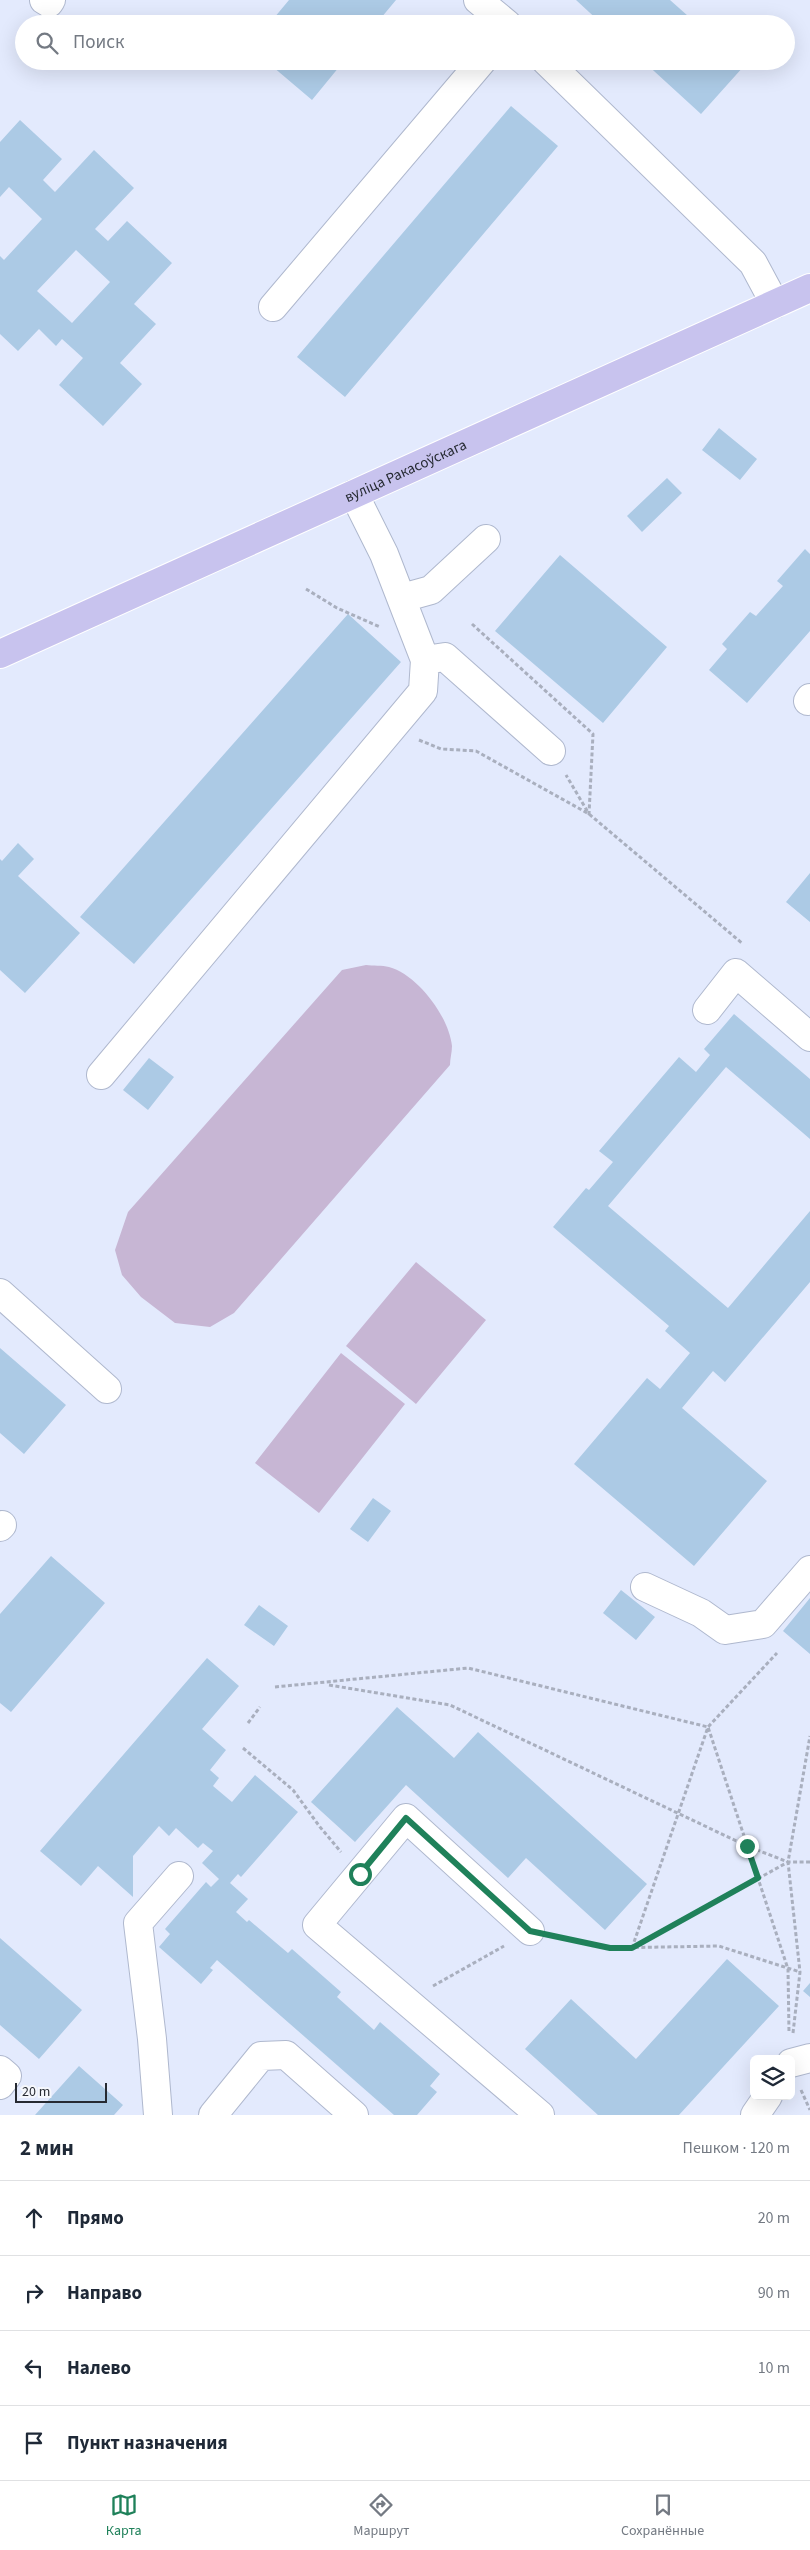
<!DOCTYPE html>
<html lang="ru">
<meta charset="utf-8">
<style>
body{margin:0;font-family:"Source Sans 3",sans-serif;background:#f6f6f7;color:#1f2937}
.controls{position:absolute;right:15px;bottom:15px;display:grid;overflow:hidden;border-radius:8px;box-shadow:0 5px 20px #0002}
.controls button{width:45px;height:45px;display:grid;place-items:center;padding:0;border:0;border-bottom:1px solid #e0e1e3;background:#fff;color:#1f2937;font:25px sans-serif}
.scale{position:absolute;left:15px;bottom:12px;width:92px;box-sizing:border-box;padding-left:5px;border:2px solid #262a32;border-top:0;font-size:14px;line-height:18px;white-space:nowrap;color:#262a32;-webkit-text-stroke:4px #f5f7fc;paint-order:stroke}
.stop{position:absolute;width:15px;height:15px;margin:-11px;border:4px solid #1f815a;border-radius:50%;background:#fff}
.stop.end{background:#1f815a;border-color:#fff;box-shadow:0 1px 5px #0008}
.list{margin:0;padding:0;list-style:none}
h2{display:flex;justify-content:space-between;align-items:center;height:65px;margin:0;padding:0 20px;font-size:21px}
h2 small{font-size:16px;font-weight:400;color:#747a83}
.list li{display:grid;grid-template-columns:32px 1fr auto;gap:15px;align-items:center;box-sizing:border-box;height:75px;padding:0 20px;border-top:1px solid #e0e1e3}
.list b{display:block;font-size:19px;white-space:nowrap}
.list em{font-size:16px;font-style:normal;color:#747a83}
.icon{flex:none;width:28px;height:28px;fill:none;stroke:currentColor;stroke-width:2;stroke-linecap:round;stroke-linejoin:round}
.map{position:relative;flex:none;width:810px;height:2115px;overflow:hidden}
.search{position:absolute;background:#fff;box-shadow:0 5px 20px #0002;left:15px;right:15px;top:15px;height:55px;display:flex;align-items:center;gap:12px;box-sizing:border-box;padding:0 18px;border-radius:28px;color:#747a83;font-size:19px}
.sheet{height:365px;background:#fff}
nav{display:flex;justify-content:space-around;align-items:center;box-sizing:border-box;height:70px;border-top:1px solid #e0e1e3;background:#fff;font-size:14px;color:#747a83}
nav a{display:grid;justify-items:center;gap:2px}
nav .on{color:#1f815a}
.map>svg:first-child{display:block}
.green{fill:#c7b6d4}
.building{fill:#accae5;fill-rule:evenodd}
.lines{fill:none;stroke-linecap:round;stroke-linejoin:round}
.minor-casing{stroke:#afb8ce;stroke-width:30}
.major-casing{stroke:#fff;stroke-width:30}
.path{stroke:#a9afbe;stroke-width:3;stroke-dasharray:4 2.5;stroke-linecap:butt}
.minor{stroke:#fff;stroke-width:28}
.major{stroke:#c8c3ee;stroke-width:28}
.route{stroke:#1f815a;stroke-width:6}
.labels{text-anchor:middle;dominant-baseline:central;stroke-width:4.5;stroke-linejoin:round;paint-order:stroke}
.street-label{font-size:15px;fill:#262a32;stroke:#f5f7fc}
</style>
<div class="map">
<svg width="810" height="2115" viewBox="0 0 810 2115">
<rect width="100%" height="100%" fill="#e3eafd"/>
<path class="green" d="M366,965C373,966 382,965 389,967C418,975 449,1017 452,1046C452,1052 450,1059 450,1065L234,1313L210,1327L175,1323L141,1297L122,1275L115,1250L128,1212L342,970Z
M416,1262L486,1320L416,1404L346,1346Z
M341,1353L405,1404L319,1513L255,1463Z"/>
<path class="building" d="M289,0H396L376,24H269Z
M576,0H670L697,24H602Z
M266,61H344L312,100Z
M643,61H738L744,66L701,114Z
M511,106L558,146L345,397L297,357Z
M20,120L62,159L43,180L55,192L94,150L134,188L95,229L108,241L127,221L172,263L134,304L156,324L120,363L142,384L103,426L59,385L83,358L62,339L56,346L39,329L18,351L0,334V256L4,260L42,219L9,187L0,197V142ZM76,250L110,282L72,323L37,291Z
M719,428L757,459L740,480L702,450Z
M667,478L682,493L642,532L627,516Z
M805,549L810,554V631L747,703L709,670L727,649L722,644L750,612L756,616L783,586L777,581Z
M560,555L667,647L603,723L495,631Z
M348,614L401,662L134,964L80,917Z
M18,843L34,859L18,876L80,933L25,993L0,970V859L2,861Z
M810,873V922L786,902Z
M734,1014L810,1079V1139L726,1067L608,1206L728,1308L810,1211V1282L725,1382L713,1371L682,1408L767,1481L694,1566L574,1464L647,1378L660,1389L690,1353L665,1331L669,1326L553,1227L586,1188L589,1190L613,1162L599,1151L679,1057L696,1072L710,1055L704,1049Z
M149,1058L174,1077L148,1110L123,1090Z
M0,1348L66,1405L24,1454L0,1433Z
M373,1498L391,1511L368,1542L350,1529Z
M51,1556L105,1603L11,1712L0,1703V1614Z
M621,1590L655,1617L636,1640L603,1613Z
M810,1598V1654L783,1631Z
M259,1605L288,1626L274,1646L244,1625Z
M207,1658L239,1686L202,1729L226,1750L210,1770L219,1778L213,1786L232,1802L255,1775L298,1812L241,1877L238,1874L230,1883L248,1899L236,1912L247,1922L249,1920L288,1953L292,1949L341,1992L337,1997L374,2030L380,2022L440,2074L430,2086L437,2092L417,2115H394L217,1960L210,1968L213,1970L201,1984L159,1947L170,1934L165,1929L206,1882L211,1887L219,1879L202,1863L213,1851L203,1843L198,1848L176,1828L169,1836L159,1826L133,1856V1897L98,1866L81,1886L40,1851Z
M397,1707L454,1758L478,1732L647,1884L605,1930L526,1858L508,1878L406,1785L355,1842L311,1802Z
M0,1938L82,2010L39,2059L0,2025Z
M727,1959L779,2006L679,2115H598L525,2049L571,1999L636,2059Z
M810,1983V1997L803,1991Z
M79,2066L123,2105L114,2115H35Z"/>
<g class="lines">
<defs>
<path id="minor" d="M44,0L49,3L51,0
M478,0L507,24
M546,61L753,263L775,304
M273,307L482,61
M402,598L431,590L486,539
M425,660L445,657L551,751
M808,701L810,698
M707,1010L736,973L810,1037
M101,1075L423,691L425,660L384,554L354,494
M0,1293L107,1389
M0,1527L2,1525
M645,1587L701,1613L725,1630L763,1624L810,1570
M530,1931L406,1818L317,1925L540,2115
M791,2063L810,2058
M0,2070L7,2076L0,2085
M158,2115L152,2039L138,1923L179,1876
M213,2115L261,2056L286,2055L354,2115
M755,2115L768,2096"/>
<g id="major">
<path id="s1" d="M0,654L810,288"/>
</g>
</defs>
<use href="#minor" class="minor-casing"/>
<use href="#major" class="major-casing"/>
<path class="path" d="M306,589L337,608L380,627
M472,624L593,734L589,814L566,775
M419,740L441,749L476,751L589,814L743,944
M329,1685L450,1705L747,1846L788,1862H810
M275,1687L468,1668L708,1727L788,1969L789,2033
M248,1723L260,1707
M243,1748L293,1790L320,1827L341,1852
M558,1937L610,1948L719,1946L800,1972
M632,1948L708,1727L777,1653
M633,1948L788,1862
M433,1986L504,1946
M793,2033L800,1972L788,1862L810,1736
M801,2090L810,2110"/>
<use href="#minor" class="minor"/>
<use href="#major" class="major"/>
</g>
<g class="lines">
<path class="route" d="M360,1874L406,1818L530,1931L610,1948H632L758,1878L747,1846"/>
</g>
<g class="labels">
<g class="street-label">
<text stroke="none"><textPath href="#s1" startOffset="445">вуліца Ракасоўскага</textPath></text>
</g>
</g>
</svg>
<div class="controls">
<button><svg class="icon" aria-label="layers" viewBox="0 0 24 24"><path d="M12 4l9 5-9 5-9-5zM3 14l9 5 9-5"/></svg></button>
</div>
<div class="scale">20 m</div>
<div class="stop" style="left:360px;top:1874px"></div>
<div class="stop end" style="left:747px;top:1846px"></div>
<div class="search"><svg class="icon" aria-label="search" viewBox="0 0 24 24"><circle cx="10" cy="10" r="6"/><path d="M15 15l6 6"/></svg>Поиск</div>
</div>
<section class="sheet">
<h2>2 мин<small>Пешком · 120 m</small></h2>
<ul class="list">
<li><svg class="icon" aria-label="ahead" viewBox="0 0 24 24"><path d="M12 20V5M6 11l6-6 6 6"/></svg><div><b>Прямо</b></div><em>20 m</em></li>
<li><svg class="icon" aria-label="right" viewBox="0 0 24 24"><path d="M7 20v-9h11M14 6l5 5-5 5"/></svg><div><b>Направо</b></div><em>90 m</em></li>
<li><svg class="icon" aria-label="left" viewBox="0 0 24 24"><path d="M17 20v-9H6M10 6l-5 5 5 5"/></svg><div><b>Налево</b></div><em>10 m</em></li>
<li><svg class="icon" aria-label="arrive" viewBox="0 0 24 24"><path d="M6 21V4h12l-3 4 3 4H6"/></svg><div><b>Пункт назначения</b></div></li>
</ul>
</section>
<nav>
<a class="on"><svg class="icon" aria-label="map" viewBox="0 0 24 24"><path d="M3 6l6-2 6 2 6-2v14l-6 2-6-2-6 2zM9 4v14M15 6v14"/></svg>Карта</a>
<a><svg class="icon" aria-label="directions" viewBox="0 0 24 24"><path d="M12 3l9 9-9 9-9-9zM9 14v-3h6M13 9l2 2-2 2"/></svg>Маршрут</a>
<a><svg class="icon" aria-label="saved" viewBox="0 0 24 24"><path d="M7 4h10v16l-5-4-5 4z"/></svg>Сохранённые</a>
</nav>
